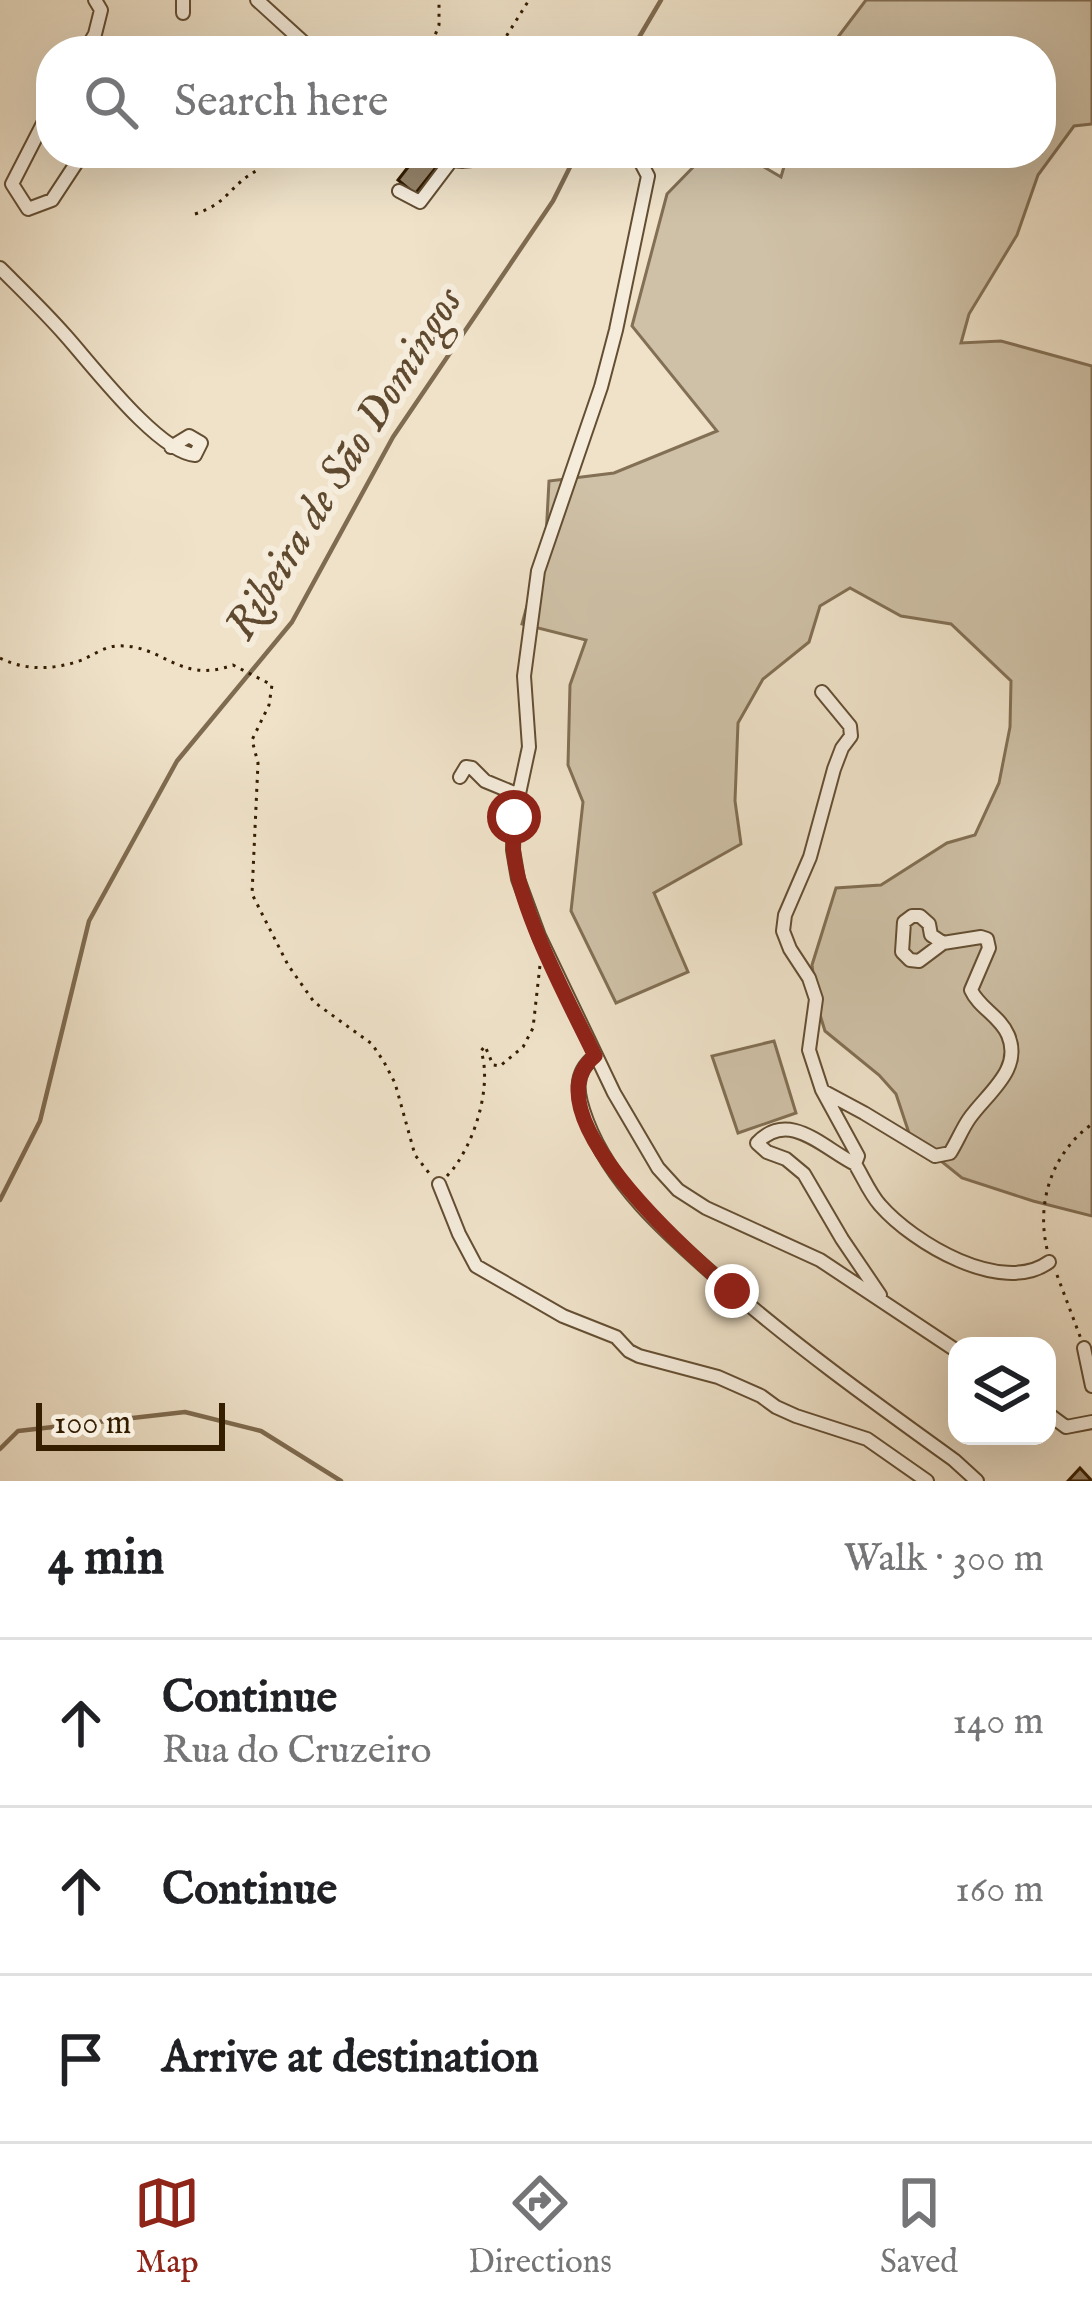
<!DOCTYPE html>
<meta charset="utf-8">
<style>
body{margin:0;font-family:"IM FELL English",serif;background:#f2f2f2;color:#202124}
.controls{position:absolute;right:36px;bottom:36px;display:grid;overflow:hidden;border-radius:24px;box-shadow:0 12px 48px #0002}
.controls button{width:108px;height:108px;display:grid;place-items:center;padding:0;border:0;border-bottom:3px solid #e0e0e0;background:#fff;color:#202124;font:60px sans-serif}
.scale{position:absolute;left:36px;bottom:30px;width:189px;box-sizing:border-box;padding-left:12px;border:6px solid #351d00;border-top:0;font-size:33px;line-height:42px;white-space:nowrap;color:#351d00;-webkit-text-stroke:9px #f5ecdc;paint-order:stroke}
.stop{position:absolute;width:36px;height:36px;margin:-27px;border:9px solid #8f2418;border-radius:50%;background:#fff}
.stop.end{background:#8f2418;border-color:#fff;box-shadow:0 3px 12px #0008}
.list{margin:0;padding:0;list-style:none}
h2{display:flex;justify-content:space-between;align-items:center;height:156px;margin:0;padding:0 48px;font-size:51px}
h2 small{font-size:39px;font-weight:400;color:#757577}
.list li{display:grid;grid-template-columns:78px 1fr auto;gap:36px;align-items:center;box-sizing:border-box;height:168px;padding:0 48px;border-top:3px solid #e0e0e0}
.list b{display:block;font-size:45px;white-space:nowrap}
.list p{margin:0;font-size:39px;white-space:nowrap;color:#757577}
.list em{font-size:39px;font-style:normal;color:#757577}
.icon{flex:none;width:66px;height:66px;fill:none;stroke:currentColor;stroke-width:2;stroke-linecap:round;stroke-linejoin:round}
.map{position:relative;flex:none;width:1092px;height:1481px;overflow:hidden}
.search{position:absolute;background:#fff;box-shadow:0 12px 48px #0002;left:36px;right:36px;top:36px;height:132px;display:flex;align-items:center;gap:30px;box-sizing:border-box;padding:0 42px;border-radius:48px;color:#757577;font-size:45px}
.sheet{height:660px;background:#fff}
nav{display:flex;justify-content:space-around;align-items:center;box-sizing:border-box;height:168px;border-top:3px solid #e0e0e0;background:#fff;font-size:33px;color:#757577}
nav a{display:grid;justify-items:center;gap:6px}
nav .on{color:#8f2418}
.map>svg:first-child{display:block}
.green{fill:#cfc1a7;stroke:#826f54;stroke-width:3}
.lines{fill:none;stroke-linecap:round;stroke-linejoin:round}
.stream{stroke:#7f6b50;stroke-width:4.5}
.building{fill:#968369;stroke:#351d00;stroke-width:3}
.minor-casing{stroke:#644e32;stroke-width:16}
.path{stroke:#351d00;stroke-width:3;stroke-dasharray:3 6;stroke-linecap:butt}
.minor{stroke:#f5ecdc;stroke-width:12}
.route{stroke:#8f2418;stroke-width:15}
.labels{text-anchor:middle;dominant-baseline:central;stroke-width:12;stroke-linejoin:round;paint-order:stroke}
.water-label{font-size:45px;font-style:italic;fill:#604a2f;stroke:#f5ecdc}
</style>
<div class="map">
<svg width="1092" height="1481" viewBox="0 0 1092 1481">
<rect width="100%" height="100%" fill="#efe2c9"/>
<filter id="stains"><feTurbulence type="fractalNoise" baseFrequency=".00167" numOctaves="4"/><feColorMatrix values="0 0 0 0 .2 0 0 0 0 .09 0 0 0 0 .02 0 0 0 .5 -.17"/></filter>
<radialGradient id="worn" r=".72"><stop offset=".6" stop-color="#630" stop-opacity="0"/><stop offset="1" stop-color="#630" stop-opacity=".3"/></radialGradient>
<path class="green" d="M866,0H1092V124L1074,126L1038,175L1017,235L969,314L961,343L1001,341L1092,366V1216L1033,1201L962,1178L910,1136L896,1094L879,1075L825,1031L817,1005L812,965L836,888L881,885L947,843L975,835L999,783L1010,727L1011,681L951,624L901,616L850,588L820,606L809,642L763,679L738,723L735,801L741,844L654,893L688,972L616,1003L571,911L583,802L568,765L570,685L586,640L522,624L546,537L549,481L614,473L717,431L632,326L667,194L707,153H740L781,177L788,153H1041V51H817L835,41Z
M774,1041L796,1113L738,1133L712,1056Z"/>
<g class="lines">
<path class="stream" d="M631,51L661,0
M0,1200L40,1121L89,921L177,761L292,622L393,437L553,201L577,153
M0,1449L18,1431L185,1412L261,1431L341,1481"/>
</g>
<path class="building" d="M419,153H424L438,165L415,194L398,180Z
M1080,1468L1092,1481H1068Z"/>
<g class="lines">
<defs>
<path id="minor" d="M183,0V13
M257,0L313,51
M85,51L95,34L101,10L95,0
M51,108L12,184L28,209L52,200L77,162L78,153
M437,153C456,164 471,163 491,153
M631,153L639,159L648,176L616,330L601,387L538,571L524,676L529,747L514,817L513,850L518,879L539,936L614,1093L658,1168L678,1190L706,1208L820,1260L957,1351
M399,191L420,202L451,161
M0,268C22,290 45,312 66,336C92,365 158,452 195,455L201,443L189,436L171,447
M822,692L850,726L851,736L842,748L834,769L810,857L785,915L783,931L790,949L809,978L816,999L809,1050L822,1090L858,1156L855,1164C823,1148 789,1109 757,1143L767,1152L786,1159L804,1174L842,1239L880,1295
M460,777L466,767L472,768L485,781L519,795
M595,1056C572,1074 577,1095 587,1121C611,1184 665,1232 714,1275C790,1342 872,1401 954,1460L977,1481
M823,1091L864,1113L935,1156L950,1153C957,1142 962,1129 969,1119C987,1093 1023,1070 1008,1035C1000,1016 979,1008 971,990L989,948L987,939L981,937L943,943L919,961L910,960L902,952L904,922L912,916H920L929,924L931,935L943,943
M855,1164C863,1177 870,1194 880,1205C913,1243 1002,1296 1049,1262
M439,1184L459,1234L476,1266L563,1316L616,1337L629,1351L639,1356L718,1377L761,1396L776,1407L796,1416L867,1439L927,1481
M1084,1348L1092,1386
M1047,1413L1066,1427L1092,1422"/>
</defs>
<use href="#minor" class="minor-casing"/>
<path class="path" d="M429,51L439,25V0
M497,51L529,0
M195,214C230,203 229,184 260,169L262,153
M0,658C26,671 54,670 82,660C93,655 104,647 116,646C163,643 178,685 233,665L272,685L269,705L252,740L258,763L252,894L288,965L314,1002L372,1044L384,1062L395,1083L415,1155L429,1173
M447,1176C473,1149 493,1087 481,1051L485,1046L493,1065L500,1066L523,1047L533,1028L540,965
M1047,1249C1036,1202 1052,1153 1092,1124
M1057,1275L1081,1339"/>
<use href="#minor" class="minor"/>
</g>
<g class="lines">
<path class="route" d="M514,817C514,830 512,843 514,855C521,914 568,1000 595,1056C526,1112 691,1255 732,1291"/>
</g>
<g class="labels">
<g class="water-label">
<text transform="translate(345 464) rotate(-58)">Ribeira de São Domingos</text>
</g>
</g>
<rect width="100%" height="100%" filter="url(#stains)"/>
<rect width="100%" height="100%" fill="url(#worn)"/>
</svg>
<div class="controls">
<button><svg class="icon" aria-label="layers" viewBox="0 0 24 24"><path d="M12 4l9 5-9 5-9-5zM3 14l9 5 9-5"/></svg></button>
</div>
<div class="scale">100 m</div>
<div class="stop" style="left:514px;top:817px"></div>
<div class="stop end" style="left:732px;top:1291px"></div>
<div class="search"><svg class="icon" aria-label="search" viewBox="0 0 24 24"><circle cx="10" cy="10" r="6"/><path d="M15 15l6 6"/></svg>Search here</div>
</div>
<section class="sheet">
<h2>4 min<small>Walk · 300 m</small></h2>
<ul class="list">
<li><svg class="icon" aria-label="ahead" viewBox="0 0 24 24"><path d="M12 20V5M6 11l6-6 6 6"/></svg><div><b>Continue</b><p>Rua do Cruzeiro</p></div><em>140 m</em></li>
<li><svg class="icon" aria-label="ahead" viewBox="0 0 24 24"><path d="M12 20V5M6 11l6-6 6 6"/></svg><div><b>Continue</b></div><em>160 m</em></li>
<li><svg class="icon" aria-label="arrive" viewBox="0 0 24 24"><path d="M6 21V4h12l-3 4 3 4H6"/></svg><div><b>Arrive at destination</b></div></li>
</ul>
</section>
<nav>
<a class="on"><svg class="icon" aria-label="map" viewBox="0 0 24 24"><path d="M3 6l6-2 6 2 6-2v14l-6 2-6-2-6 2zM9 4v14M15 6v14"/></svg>Map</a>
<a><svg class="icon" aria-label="directions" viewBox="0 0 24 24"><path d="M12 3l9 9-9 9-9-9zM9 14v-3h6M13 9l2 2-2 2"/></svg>Directions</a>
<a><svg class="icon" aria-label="saved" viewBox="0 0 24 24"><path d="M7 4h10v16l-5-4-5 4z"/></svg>Saved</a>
</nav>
